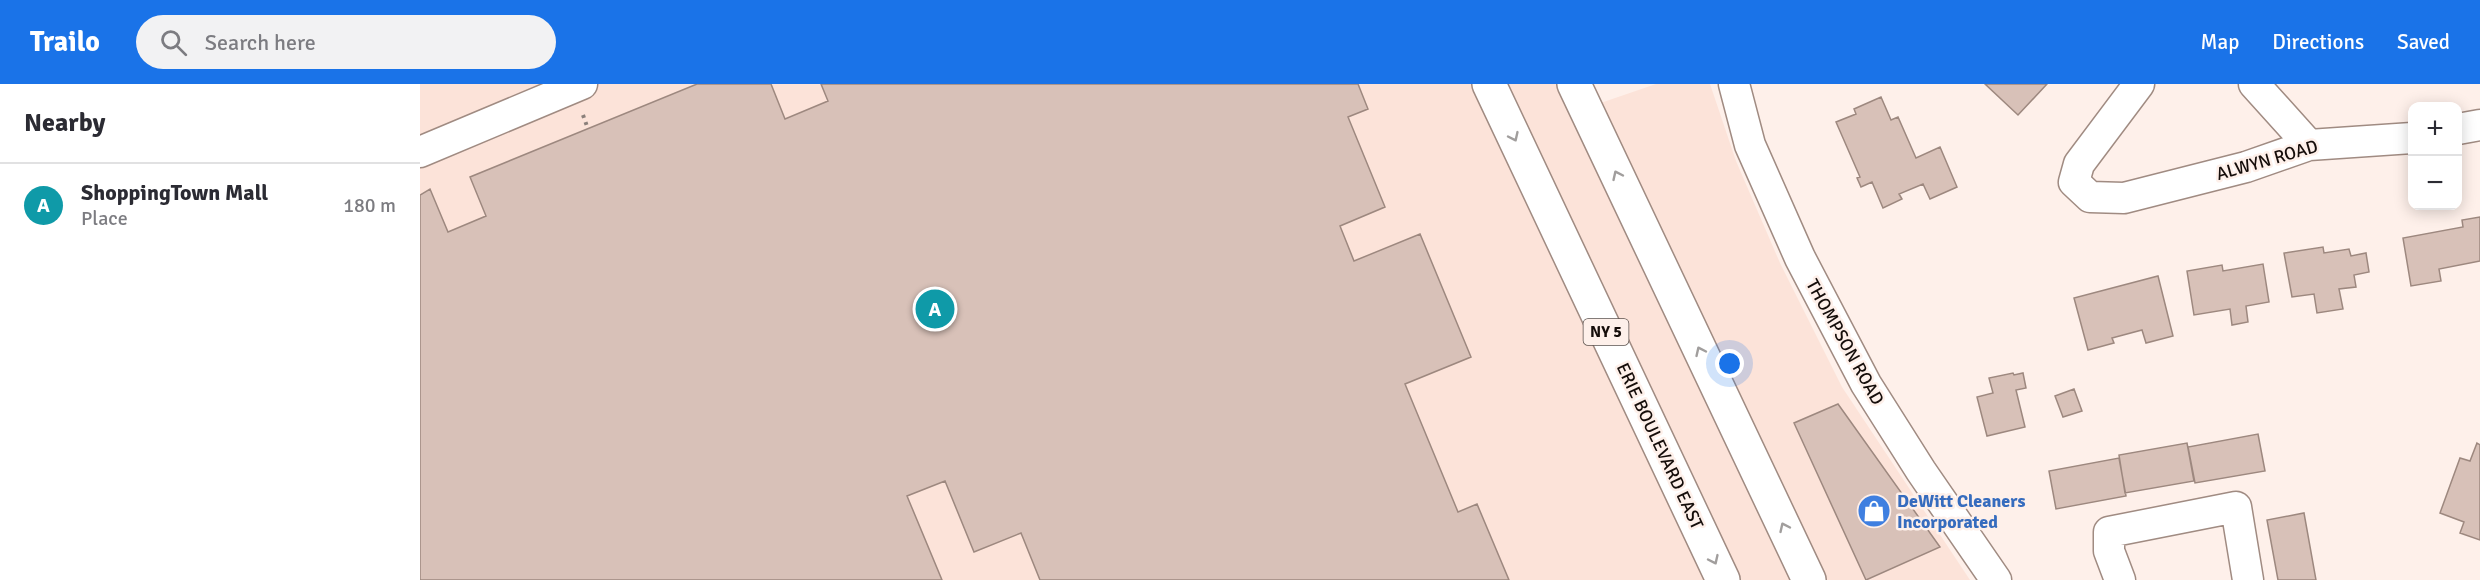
<!DOCTYPE html>
<meta charset="utf-8">
<style>
body{margin:0;font-family:Signika,sans-serif;background:#f2f2f3;color:#2b2b33}
.controls{position:absolute;right:18px;top:18px;display:grid;overflow:hidden;border-radius:12px;box-shadow:0 3px 15px #0003}
.controls button{width:54px;height:54px;display:grid;place-items:center;padding:0;border:0;border-bottom:2px solid #e1e1e2;background:#fff;color:#2b2b33;font:30px sans-serif}
.you{position:absolute;left:1310px;top:280px;width:21px;height:21px;margin:-15px;border:4px solid #fff;border-radius:50%;background:#1a73e8;box-shadow:0 0 0 9px #1a73e833}
.badge{display:grid;place-items:center;width:39px;height:39px;border-radius:50%;background:#1a73e8;color:#fff;font-size:20px;font-weight:700}
.pin{position:absolute;translate:-50% -50%;border:3px solid #fff;box-shadow:0 2px 6px #0006}
.list{margin:0;padding:0;list-style:none}
h2{display:flex;justify-content:space-between;align-items:center;height:78px;margin:0;padding:0 24px;font-size:26px}
h2 small{font-size:20px;font-weight:400;color:#7c7c81}
.list li{display:grid;grid-template-columns:39px 1fr auto;gap:18px;align-items:center;box-sizing:border-box;height:84px;padding:0 24px;border-top:2px solid #e1e1e2}
.list b{display:block;font-size:22px;white-space:nowrap}
.list p{margin:0;font-size:20px;white-space:nowrap;color:#7c7c81}
.list em{font-size:20px;font-style:normal;color:#7c7c81}
.icon{flex:none;width:33px;height:33px;fill:none;stroke:currentColor;stroke-width:2;stroke-linecap:round;stroke-linejoin:round}
.map{position:relative;flex:none;width:2060px;height:496px;overflow:hidden}
header{display:flex;align-items:center;gap:36px;box-sizing:border-box;height:84px;padding:0 30px;background:#1a73e8;color:#fff}
header strong{font-size:28px}
nav{display:flex;gap:33px;margin-inline-start:auto;font-size:21px}
.search{width:420px;height:54px;background:#f2f2f3;display:flex;align-items:center;gap:15px;box-sizing:border-box;padding:0 21px;border-radius:33px;color:#7c7c81;font-size:22px}
main{display:flex}
aside{flex:1;background:#fff}
.map>svg:first-child{display:block}
.built{fill:#fce3d9}
.building{fill:#d8c1b8;stroke:#9d887f;stroke-width:1.5}
.lines{fill:none;stroke-linecap:round;stroke-linejoin:round}
.minor-casing{stroke:#a08b82;stroke-width:33}
.major-casing{stroke:#a08b82;stroke-width:36}
.path{stroke:#8b807b;stroke-width:4;stroke-dasharray:3 4.5;stroke-linecap:butt}
.minor{stroke:#fff;stroke-width:30}
.major{stroke:#fff;stroke-width:33}
.oneway{stroke:#a19e9d}
.labels{text-anchor:middle;dominant-baseline:central;stroke-width:5;stroke-linejoin:round;paint-order:stroke}
.shield{fill:#fef0ea;stroke:#5b514d;stroke-width:1.5}
.shield-label{font-size:16px;font-weight:bold;fill:#150d0a}
.street-label{font-size:18px;fill:#150d0a;stroke:#fef0ea}
.shop-label{font-size:18px;font-weight:bold;fill:#366cbe;stroke:#fef0ea;text-anchor:start}
</style>
<header>
<strong>Trailo</strong>
<div class="search"><svg class="icon" aria-label="search" viewBox="0 0 24 24"><circle cx="10" cy="10" r="6"/><path d="M15 15l6 6"/></svg>Search here</div>
<nav><a>Map</a><a>Directions</a><a>Saved</a></nav>
</header>
<main>
<aside>
<h2>Nearby<small></small></h2>
<ul class="list">
<li><span class="badge" style="background:#0f9aa8">A</span><div><b>ShoppingTown Mall</b><p>Place</p></div><em>180 m</em></li>
</ul>
</aside>
<div class="map">
<svg width="2060" height="496" viewBox="0 0 2060 496">
<rect width="100%" height="100%" fill="#fef0ea"/>
<path class="built" d="M0,0H1154L1166,24L1236,0H1290L1316,77L1360,179L1422,303L1550,496H0Z"/>
<path class="building" d="M277,0H351L365,35L408,17L401,0H938L948,25L928,33L965,123L920,142L934,177L1000,150L1051,273L985,300L1038,428L1057,420L1089,496H620L601,449L554,468L525,397L487,412L522,496H0V111L10,105L28,148L66,132L50,93Z
M1565,0H1627L1598,31Z
M1461,13L1471,36L1478,33L1496,74L1520,63L1537,103L1510,115L1503,100L1479,110L1482,115L1463,124L1452,98L1441,103L1437,94L1440,93L1416,38L1436,30L1434,25Z
M2060,133V177L2019,185L2021,197L1991,202L1983,154L2043,143L2042,136Z
M1903,163L1904,169L1929,165L1931,172L1946,169L1949,188L1934,191L1936,203L1919,205L1923,225L1897,229L1894,210L1872,213L1864,169Z
M1843,180L1849,218L1826,222L1828,238L1812,241L1810,225L1774,231L1767,187L1802,181L1803,187Z
M1738,192L1753,252L1726,259L1722,246L1692,254L1694,259L1668,266L1654,214Z
M1593,289L1594,291L1603,289L1606,304L1596,306L1605,343L1567,352L1557,313L1573,309L1569,294Z
M1654,305L1662,327L1643,333L1635,312Z
M1418,320L1520,463L1446,496L1374,339Z
M1838,350L1845,387L1775,399L1768,363Z
M1767,359L1774,397L1705,409L1699,371Z
M2057,359L2060,361V456L2040,449L2044,438L2020,429L2040,374L2050,377Z
M1699,374L1706,412L1636,425L1629,387Z
M1884,429L1896,496H1858L1847,436Z"/>
<g class="lines">
<defs>
<path id="minor" d="M1314,0L1330,61L1380,174L1446,300L1501,387L1576,496
M1719,0L1659,80L1654,98L1670,113L1704,114L1826,83L1889,61L1992,54
M1834,0L1889,61
M2038,45L2060,41
M0,68L162,0
M1700,496L1689,467V448L1816,423L1828,496"/>
<path id="major" d="M1069,0L1303,496
M1154,0L1389,496"/>
</defs>
<use href="#minor" class="minor-casing"/>
<use href="#major" class="major-casing"/>
<path class="path" d="M163,31L168,45"/>
<use href="#minor" class="minor"/>
<use href="#major" class="major"/>
</g>
<defs><path id="oneway-chevron" d="M-2-3.5L2.5 0L-2 3.5" fill="none" stroke-width="1.6" stroke-linecap="round" stroke-linejoin="round" transform="scale(1.5)"/></defs>
<g class="oneway">
<use href="#oneway-chevron" transform="translate(1094 53) rotate(65)"/>
<use href="#oneway-chevron" transform="translate(1197 91) rotate(-115)"/>
<use href="#oneway-chevron" transform="translate(1280 267) rotate(-115)"/>
<use href="#oneway-chevron" transform="translate(1364 443) rotate(-115)"/>
<use href="#oneway-chevron" transform="translate(1294 476) rotate(65)"/>
</g>
<defs>
<symbol id="shop-disc" viewBox="-11 -11 22 22"><circle r="9.5" fill="#3f7fe0" stroke="#fef0ea"/><path d="M-5-2.5h2.3a2.7 3.5 0 0 1 5.4 0H5L5.5 6h-11ZM-1.5-2.5h3a1.5 2.3 0 0 0-3 0Z" fill="#fff"/></symbol>
</defs>
<g fill-rule="evenodd">
<use href="#shop-disc" x="1435" y="408" width="38" height="38"/>
</g>
<g class="labels">
<rect class="shield" x="1163.5" y="235" width="45" height="26" rx="4.5"/>
<g class="shield-label">
<text x="1186" y="248">NY 5</text>
</g>
<g class="street-label">
<text transform="translate(1847 76) rotate(-16)">ALWYN ROAD</text>
<text transform="translate(1425 258) rotate(61)">THOMPSON ROAD</text>
<text transform="translate(1240 362) rotate(65)">ERIE BOULEVARD EAST</text>
</g>
<g class="shop-label">
<text x="1477" y="417">DeWitt Cleaners<tspan x="1477" dy="21">Incorporated</tspan></text>
</g>
</g>
</svg>
<div class="controls">
<button>+</button>
<button>−</button>
</div>
<div class="you"></div>
<div class="pin badge" style="left:515px;top:225px;background:#0f9aa8">A</div>
</div>
</main>
